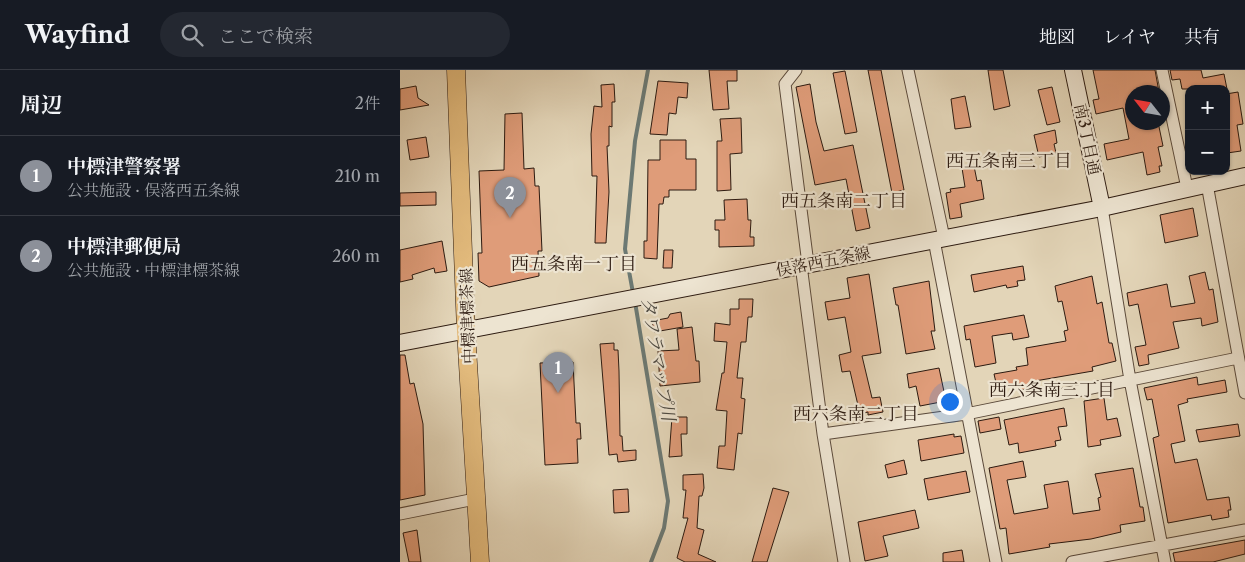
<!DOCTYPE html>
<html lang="ja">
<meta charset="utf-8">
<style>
body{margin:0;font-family:"Libre Caslon Text","Noto Serif JP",serif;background:#242831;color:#f1f3f6}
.controls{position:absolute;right:15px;top:15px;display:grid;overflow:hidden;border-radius:10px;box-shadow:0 1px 4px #0004}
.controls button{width:45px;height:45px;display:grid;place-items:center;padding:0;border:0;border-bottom:1px solid #363941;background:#171b24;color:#f1f3f6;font:25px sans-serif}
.compass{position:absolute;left:725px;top:15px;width:45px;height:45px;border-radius:50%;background:#171b24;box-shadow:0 1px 4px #0004;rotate:301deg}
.you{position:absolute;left:549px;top:331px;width:18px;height:18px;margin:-12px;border:4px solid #fff;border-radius:50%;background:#1a73e8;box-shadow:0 0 0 8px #1a73e833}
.badge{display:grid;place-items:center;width:32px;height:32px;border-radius:50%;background:#8c9099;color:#fff;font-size:16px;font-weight:700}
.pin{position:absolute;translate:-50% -41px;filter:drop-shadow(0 1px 2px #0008)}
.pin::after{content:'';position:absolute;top:26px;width:18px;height:15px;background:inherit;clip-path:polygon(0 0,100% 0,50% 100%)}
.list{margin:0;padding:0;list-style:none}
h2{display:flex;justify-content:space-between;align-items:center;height:65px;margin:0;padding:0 20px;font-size:21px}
h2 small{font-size:16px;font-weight:400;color:#9ea1a6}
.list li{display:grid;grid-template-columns:32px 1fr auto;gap:15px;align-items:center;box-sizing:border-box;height:80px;padding:0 20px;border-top:1px solid #363941}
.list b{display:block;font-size:19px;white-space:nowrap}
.list p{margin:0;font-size:16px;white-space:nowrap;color:#9ea1a6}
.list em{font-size:16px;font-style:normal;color:#9ea1a6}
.icon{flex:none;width:28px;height:28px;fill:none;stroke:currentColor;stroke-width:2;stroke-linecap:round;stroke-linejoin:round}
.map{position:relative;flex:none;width:845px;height:492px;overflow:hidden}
header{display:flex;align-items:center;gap:30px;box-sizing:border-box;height:70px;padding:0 25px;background:#171b24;border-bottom:1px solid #363941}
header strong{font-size:24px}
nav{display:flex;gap:28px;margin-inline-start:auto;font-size:18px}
.search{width:350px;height:45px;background:#242831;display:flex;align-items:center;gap:12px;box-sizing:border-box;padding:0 18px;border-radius:28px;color:#9ea1a6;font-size:19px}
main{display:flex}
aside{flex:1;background:#171b24}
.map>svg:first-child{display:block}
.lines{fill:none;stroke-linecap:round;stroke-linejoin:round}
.stream{stroke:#6c7973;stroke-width:4}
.building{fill:#df9c79;stroke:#2c1a10}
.street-casing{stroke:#5a493a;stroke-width:13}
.secondary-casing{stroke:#2c1a10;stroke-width:18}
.primary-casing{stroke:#2c1a10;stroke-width:19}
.street{stroke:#ede4d1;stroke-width:11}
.secondary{stroke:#ede4d1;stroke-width:16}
.primary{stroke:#e2ba7c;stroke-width:18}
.labels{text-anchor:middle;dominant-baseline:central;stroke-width:4.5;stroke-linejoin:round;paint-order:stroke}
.street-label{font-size:16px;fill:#2c1a10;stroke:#ede4d1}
.neighbourhood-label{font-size:18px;fill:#2c1a10;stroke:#ede4d1}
.water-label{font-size:18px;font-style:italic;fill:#4c4942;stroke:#ede4d1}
</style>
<header>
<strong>Wayfind</strong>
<div class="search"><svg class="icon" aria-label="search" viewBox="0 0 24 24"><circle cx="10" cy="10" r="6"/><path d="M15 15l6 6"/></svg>ここで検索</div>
<nav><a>地図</a><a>レイヤ</a><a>共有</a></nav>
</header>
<main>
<aside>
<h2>周辺<small>2件</small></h2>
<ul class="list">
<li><span class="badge">1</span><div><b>中標津警察署</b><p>公共施設 · 俣落西五条線</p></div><em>210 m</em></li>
<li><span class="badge">2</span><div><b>中標津郵便局</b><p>公共施設 · 中標津標茶線</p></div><em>260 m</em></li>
</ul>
</aside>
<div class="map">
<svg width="845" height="492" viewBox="0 0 845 492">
<rect width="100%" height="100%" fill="#e3d5b8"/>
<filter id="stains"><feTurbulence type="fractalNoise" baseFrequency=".004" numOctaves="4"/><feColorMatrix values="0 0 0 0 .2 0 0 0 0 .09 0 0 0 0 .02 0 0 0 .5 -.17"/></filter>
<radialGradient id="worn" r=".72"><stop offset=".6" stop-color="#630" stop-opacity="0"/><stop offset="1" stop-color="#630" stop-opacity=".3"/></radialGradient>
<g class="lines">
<path class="stream" d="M233,223L225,179L235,71L248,0
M235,232L268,431L264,458L251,492"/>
</g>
<path class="building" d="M309,0H337V11H327L329,39L313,40Z
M468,0H481L504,120L492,123Z
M588,0H603L610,36L594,40Z
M693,0H755L759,22H732V52H758L763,76L758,77L762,96H759L760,102L747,105L743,82L707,90L704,74L729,69L723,38L696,44L693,30L699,29Z
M770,0H801L803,8L824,4L827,19H782L780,9L772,10Z
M445,1L457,62L445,64L433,3Z
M258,11L288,13L287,28L278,27L276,44L269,43L267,65L250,64Z
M214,14L215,32H212V57L209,56V76H207L209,122L206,173H195L197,106H192L191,64L194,36L202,37L201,15Z
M410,14L416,52L424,81L453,75L470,158L456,161L446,109L415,115L396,17Z
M16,16L18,28L29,35L0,40V19Z
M652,17L660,52L647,55L638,20Z
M838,22L843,54L837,55L841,81L827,83L826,24Z
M565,26L571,57L555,59L551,29Z
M122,43L124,99L134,98L135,116H139L142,181H138L139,206L89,217L79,211L78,183H82L79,101L104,100L105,44Z
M341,48L342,83L330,84L331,120L317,121V71H322L320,49Z
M655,60L657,73L654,74L656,83L639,87L634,65Z
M26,67L29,87L10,90L7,70Z
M260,70H286V89H296V120H269V127H264L263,134H259L257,189L244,188V171H247L248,90H260Z
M574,96L577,111L581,110L584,129L560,134L562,147L550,149L546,123L551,122L550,119L565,117L562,98Z
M36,122V135L0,136V123Z
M347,129L348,150H351L350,167H354V176L319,177V160H315V150H325L324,130Z
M793,138L798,166L765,173L760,145Z
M42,171L47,201L35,203L34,198L12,205L13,209L0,212V180Z
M264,180H273L272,198H263Z
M623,196L625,210L617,211L618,216L607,218L606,215L574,222L571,205Z
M805,202L809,220L813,219L818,252L802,256L801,248L773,252L779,278L748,285L749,294L739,296L735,277L746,275L738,234L729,236L727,223L767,214L771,237L795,233L789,206Z
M469,204L481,283L462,286L472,328L480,327L483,342L468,345V342L460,344L450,301L442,302L439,285L451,282L445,247L428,250L425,232L450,228L447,208Z
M692,206L697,234L702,232L709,273H712L716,291L692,297L693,301L635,311L637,317L621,320L619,313L597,317L594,304L617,300L616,297L628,295L626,278L666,271L664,261L668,260L662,231L658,232L655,216Z
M529,211L535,261H531L535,279L506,284L498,235H496L493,218Z
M339,229H353L352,247H348L346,272H341L337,308H343L341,328L345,329L342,364L338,363L334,400L317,398L319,376H325L327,341L316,340L322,303H324L327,272L314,271L315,253L330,255V239H339Z
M281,242L283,257L254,262L252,251L268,248L270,244Z
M624,245L629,267L613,270L612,263L592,266L596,293L575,297L570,269L566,270L564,256Z
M292,257L296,291H299L300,312L260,316L258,281L279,280L277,259Z
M214,273V280H218L219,301L220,366H222L223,381L236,380V390L218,392L217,384L209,385L200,274Z
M0,285H5L10,314L14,313L23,354L25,425L0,430Z
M173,292L176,353H180L181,369H177L178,393L145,395L140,293Z
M539,298L546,331L520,336L516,316L509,318L507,304Z
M797,307L798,315L825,310L827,322L787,329L788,332L778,335L785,371L771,374L775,393L797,389L807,430L829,427L831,440H828L829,447L812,450L811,445L768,453L753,368L759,366L752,329L747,330L744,318Z
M704,328L707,350L717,348L721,366L700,370L701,375L688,377L684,331Z
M664,338L667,356L658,357L661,370L655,371L656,376L619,383L618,373L609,375L604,350Z
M272,347H287V364H281L282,386L269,387Z
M599,347L601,359L580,363L578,351Z
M838,354L840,366L799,372L796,360Z
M554,364V367L561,366L564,383L521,391L518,370Z
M504,390L507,404L488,408L485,395Z
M623,391L626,407L607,410L614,444L648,438L644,415L668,411L673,444L700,440L698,428L701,427L695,404L733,398L740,437H743L745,451L720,455L721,462L691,469L649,474L650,477L609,484L606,458L600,459L589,398Z
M566,401L570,422L528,430L524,409Z
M303,404L304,418L302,426H299L297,458L304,460L298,484L316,492H285L277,488L288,448H283L286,420H283V405Z
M373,418L389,422L367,492H352Z
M228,419L229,442L214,443L213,420Z
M515,440L519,458L483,466L488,486L465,491L458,452Z
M17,460L21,492H9L3,463Z
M845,470V484L813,492H775L773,483Z
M562,480L564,492H543V483Z"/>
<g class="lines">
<defs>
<path id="street" d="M396,0L385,14L408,194
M508,0L544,168
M762,0L787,118
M807,114L845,323
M702,138L730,310L765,492
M534,170L596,492
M401,195L423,364L444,492
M423,364L566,344L838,288
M0,444L75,429
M672,492L845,460"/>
<path id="secondary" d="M673,0L702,138
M0,273L702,138L845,106"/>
<path id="primary" d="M56,0L66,261L80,492"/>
</defs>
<use href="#street" class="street-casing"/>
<use href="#secondary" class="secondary-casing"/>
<use href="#primary" class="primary-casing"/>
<use href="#street" class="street"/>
<use href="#secondary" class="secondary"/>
<use href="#primary" class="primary"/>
</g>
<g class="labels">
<g class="street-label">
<text transform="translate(688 69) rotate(78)">南3丁目通</text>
<text transform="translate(423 191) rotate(-11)">俣落西五条線</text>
<text transform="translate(67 246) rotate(-92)">中標津標茶線</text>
</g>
<g class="neighbourhood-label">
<text x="609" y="91">西五条南三丁目</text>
<text x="444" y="131">西五条南二丁目</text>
<text x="174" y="194">西五条南一丁目</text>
<text x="652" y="320">西六条南三丁目</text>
<text x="456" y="344">西六条南二丁目</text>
</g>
<g class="water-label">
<text transform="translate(258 289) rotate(80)">タワラマップ川</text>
</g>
</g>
<rect width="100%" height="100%" filter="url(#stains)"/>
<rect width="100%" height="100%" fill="url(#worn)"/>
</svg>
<div class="controls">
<button>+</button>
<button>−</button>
</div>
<svg class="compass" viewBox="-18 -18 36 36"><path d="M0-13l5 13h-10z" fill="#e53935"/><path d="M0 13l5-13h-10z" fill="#9ea1a6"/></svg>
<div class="you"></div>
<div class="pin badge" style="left:158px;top:323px">1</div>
<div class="pin badge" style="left:110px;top:148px">2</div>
</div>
</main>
